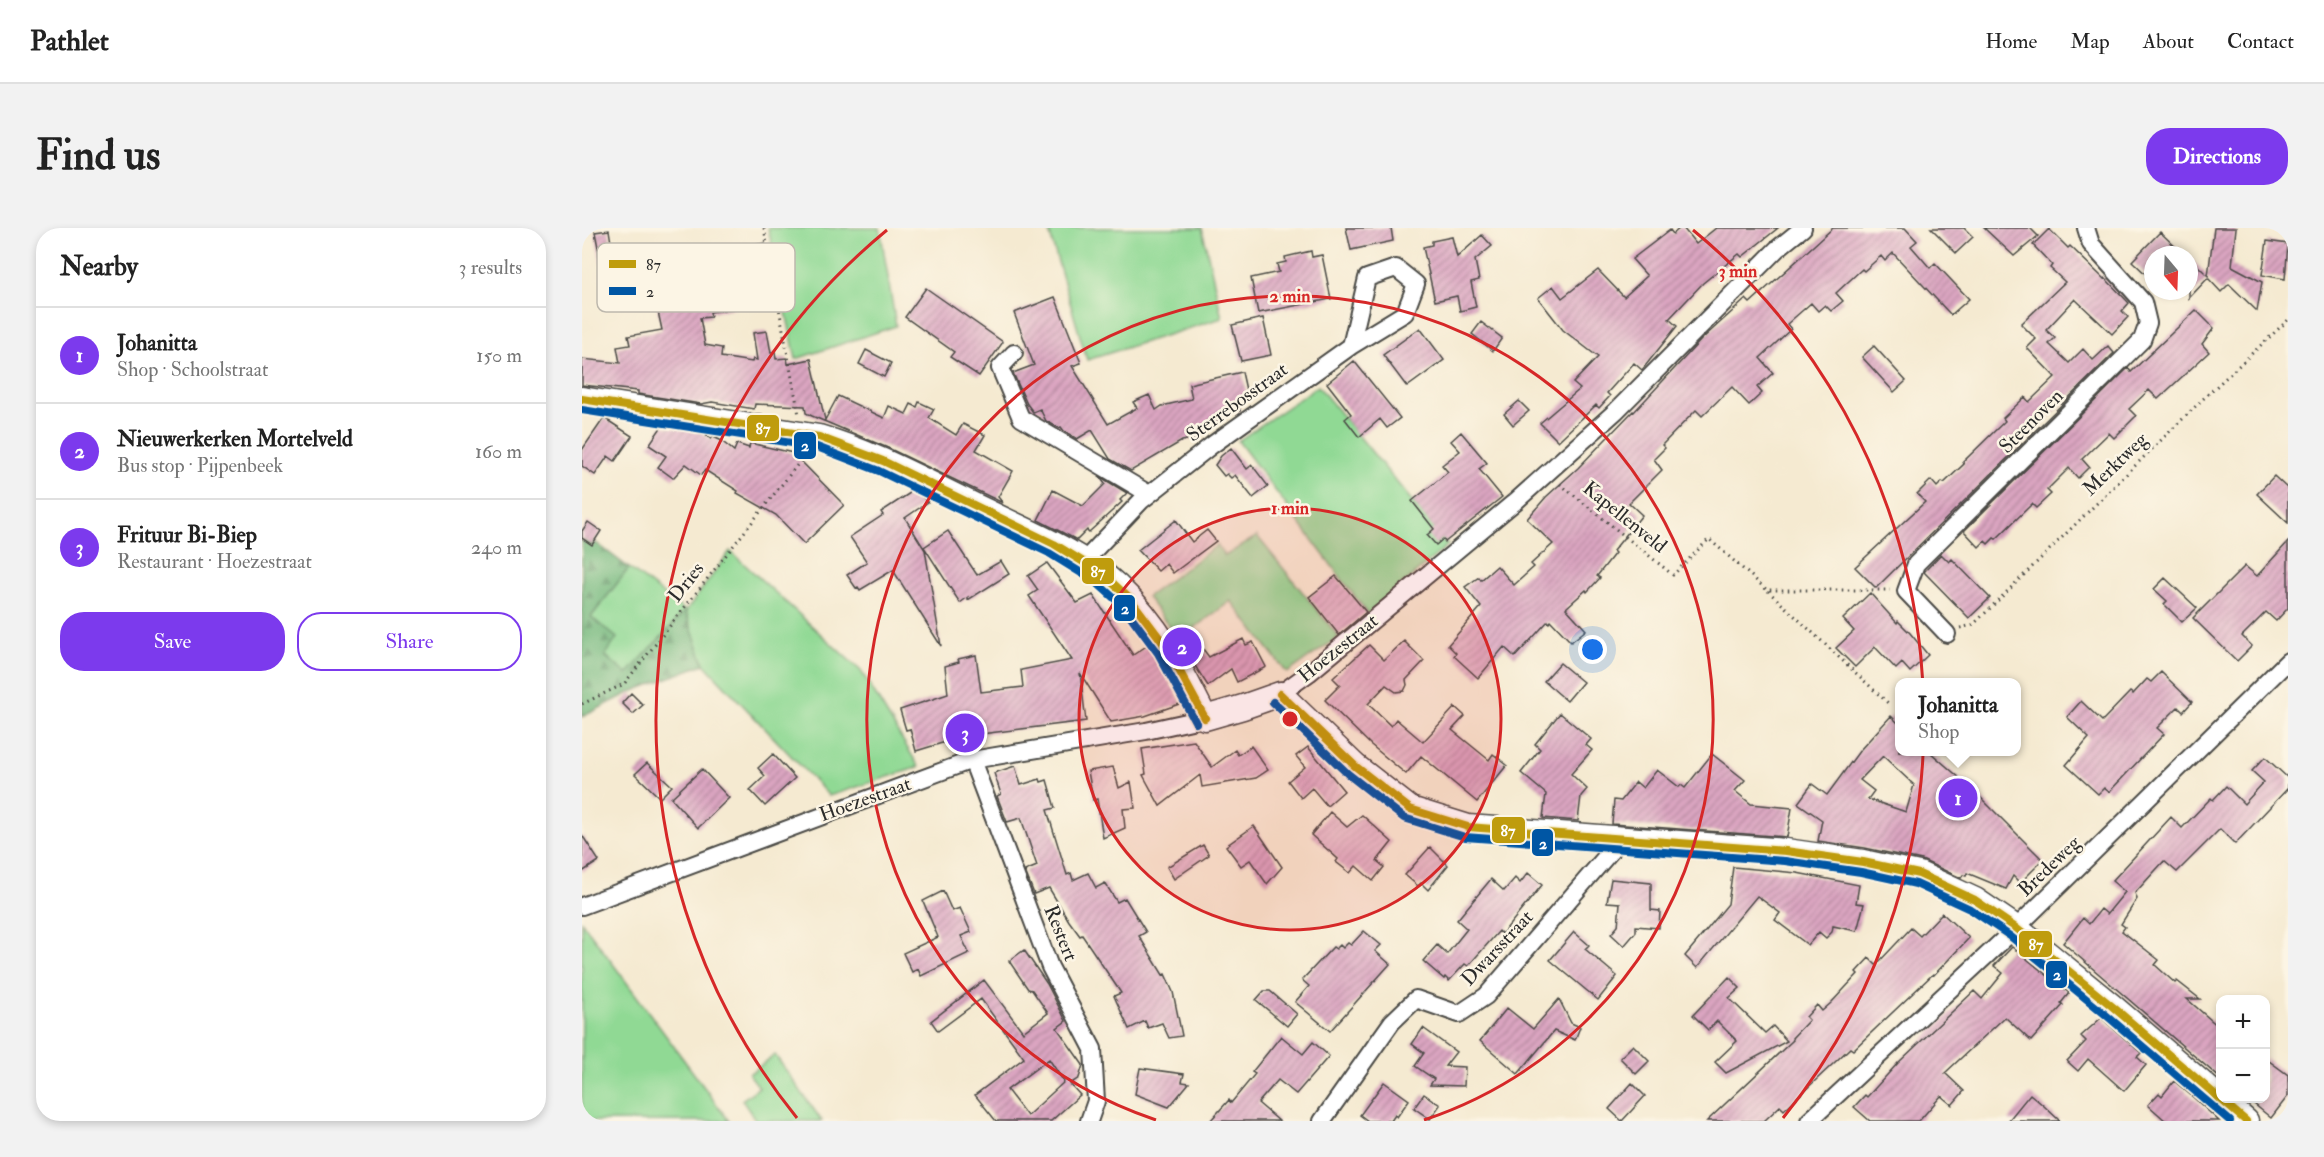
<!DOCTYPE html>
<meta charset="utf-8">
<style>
body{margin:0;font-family:"IM FELL Double Pica",serif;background:#f2f2f2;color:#222}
.controls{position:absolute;right:18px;bottom:18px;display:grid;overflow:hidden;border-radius:12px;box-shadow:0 3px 9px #0003}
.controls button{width:54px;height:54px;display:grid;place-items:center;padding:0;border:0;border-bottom:2px solid #e0e0e0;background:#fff;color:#222;font:30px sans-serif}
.compass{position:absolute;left:1562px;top:18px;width:54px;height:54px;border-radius:50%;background:#fff;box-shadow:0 3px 9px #0003;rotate:161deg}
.you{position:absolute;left:1011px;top:422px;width:21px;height:21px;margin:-15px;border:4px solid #fff;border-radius:50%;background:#1a73e8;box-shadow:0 0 0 9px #1a73e833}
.badge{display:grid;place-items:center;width:39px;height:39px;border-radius:50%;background:#7c3aed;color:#fff;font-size:20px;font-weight:700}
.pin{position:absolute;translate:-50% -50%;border:3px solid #fff;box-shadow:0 2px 6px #0006}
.popup{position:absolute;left:1313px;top:450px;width:126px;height:78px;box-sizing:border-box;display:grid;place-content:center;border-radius:12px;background:#fff;filter:drop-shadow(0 2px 4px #0005);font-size:20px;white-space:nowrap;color:#767676}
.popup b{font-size:22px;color:#222}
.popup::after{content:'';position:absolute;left:50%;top:100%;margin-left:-12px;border:12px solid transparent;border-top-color:#fff}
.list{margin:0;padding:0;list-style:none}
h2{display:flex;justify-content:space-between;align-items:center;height:78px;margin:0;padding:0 24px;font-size:26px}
h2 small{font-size:20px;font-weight:400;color:#767676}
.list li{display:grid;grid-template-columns:39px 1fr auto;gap:18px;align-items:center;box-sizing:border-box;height:96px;padding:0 24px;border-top:2px solid #e0e0e0}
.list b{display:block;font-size:22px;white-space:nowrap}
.list p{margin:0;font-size:20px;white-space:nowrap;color:#767676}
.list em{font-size:20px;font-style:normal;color:#767676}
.actions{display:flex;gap:12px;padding:18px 24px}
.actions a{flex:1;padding:14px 0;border:2px solid #7c3aed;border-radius:24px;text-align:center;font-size:21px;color:#7c3aed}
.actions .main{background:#7c3aed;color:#fff}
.map{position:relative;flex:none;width:1706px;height:893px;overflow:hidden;border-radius:24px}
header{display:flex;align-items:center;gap:36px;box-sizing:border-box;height:84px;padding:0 30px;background:#fff;border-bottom:2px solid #e0e0e0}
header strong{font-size:28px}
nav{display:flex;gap:33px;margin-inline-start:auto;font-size:21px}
.intro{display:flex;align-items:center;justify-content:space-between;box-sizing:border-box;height:144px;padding:0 36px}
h1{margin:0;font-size:42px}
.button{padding:15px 27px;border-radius:24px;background:#7c3aed;color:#fff;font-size:21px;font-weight:700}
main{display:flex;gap:36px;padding:0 36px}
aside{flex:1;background:#fff;border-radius:24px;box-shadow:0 3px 9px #0003}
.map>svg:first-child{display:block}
.grass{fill:#90d994;stroke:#5e8260;stroke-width:1.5}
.forest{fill:url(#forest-firs);stroke:#507254;stroke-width:1.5}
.building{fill:url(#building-hatch);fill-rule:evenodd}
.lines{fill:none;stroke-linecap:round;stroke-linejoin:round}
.street-casing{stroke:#494844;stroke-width:20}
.secondary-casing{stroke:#494844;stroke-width:27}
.path{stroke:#494844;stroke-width:3;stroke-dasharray:1.5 4.5;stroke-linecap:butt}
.street{stroke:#fff;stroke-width:16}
.secondary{stroke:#fff;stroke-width:24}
.bus-1-casing{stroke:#fcf5e5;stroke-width:12}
.bus-2-casing{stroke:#fcf5e5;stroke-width:12}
.bus-1{stroke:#bf9c0d;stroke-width:8}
.bus-2{stroke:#0056a4;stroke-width:8}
.ring{fill:none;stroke:#d62828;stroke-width:3}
.labels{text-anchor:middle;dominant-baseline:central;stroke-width:5;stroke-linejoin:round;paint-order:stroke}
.street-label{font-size:20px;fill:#2b2b2b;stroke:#fcf5e5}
.key{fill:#fcf5e5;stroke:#bdb8ad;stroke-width:1.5}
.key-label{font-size:16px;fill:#2b2b2b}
.centre{fill:#d62828;stroke:#fcf5e5;stroke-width:3}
.ring-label{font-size:18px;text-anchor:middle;font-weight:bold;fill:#d62828;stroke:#fcf5e5;stroke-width:5;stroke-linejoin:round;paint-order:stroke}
.line-badge{stroke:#fcf5e5;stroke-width:2}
.badge-label{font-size:16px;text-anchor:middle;font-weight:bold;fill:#fff}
</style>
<header>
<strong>Pathlet</strong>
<nav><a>Home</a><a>Map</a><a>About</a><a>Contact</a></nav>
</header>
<div class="intro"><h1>Find us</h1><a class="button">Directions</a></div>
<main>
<aside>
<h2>Nearby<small>3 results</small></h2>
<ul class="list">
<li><span class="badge">1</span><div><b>Johanitta</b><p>Shop · Schoolstraat</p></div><em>150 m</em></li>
<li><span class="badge">2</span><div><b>Nieuwerkerken Mortelveld</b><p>Bus stop · Pijpenbeek</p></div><em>160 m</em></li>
<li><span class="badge">3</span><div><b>Frituur Bi-Biep</b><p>Restaurant · Hoezestraat</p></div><em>240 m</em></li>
</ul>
<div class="actions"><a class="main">Save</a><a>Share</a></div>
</aside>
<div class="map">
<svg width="1706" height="893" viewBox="0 0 1706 893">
<defs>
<pattern id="forest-firs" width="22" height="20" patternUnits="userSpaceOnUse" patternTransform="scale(1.5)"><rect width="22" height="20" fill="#74b97e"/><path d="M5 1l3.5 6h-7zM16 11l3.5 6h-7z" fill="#5f9767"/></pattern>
<pattern id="building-hatch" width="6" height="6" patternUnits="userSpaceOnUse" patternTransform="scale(1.5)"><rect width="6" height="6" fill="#dba5c1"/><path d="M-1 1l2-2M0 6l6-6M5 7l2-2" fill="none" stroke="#b2879d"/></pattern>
</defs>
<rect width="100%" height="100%" fill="#fcf5e5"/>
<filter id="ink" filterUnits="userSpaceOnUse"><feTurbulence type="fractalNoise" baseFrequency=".0167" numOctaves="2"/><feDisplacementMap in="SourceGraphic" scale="12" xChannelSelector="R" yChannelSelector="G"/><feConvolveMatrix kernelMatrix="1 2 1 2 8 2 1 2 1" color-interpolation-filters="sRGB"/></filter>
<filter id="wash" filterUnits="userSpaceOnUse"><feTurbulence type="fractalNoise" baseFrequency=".008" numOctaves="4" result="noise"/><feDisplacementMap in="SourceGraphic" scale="24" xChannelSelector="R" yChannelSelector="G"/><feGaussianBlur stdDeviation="1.35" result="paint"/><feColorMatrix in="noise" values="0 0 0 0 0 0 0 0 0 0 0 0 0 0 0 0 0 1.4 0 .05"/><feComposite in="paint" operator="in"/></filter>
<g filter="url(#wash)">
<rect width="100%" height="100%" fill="#f5ead1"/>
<path class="grass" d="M186,0H298L314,98L214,131Z
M466,0H620L640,90L505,132Z
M736,158L866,317L786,386L656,213Z
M675,308L757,409L705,445L649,373L597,411L565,369L635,317L643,328Z
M148,323L279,443L337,539L247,568L122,436L104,384L45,447L23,427L9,389L47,340L104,383Z
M0,694L147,893H0Z
M193,827L240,893H174L160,872L177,859L167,846Z"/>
<path class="forest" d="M0,312L10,318L13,314L47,340L9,389L35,410L23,428L45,446L103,383L122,436L49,464L0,489Z"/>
<g id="blocks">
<path class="building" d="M764,0H809L811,13L769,22Z
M1098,0H1101L1114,16L1134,0H1196L1160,29L1157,26L1121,55L1087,91L1095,98L1060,142L1052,135L1025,165L1028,168L1017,180L1014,177L976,213L958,195L998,161L991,155L1016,129L981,102L956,70L971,58L980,70L1016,42L1042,69L1065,48L1050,31L1088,2L1091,6Z
M1251,0H1323L1335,13L1329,18L1348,40L1353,35L1387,71L1369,87L1311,25L1303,33L1299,28L1282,43L1280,41L1254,65L1261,73L1249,83L1243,77L1236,83L1229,75L1205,96L1209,101L1178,130L1191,145L1175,159L1180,165L1167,177L1150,159L1120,188L1114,182L1080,217L1083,220L1072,231L1080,242L1047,275L1060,287L1031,323L1033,325L1015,348L1018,350L1005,364L1004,362L984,380L1004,402L989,414L969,393L967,395L966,393L933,429L922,419L896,450L872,428L874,425L866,417L899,379L883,359L897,349L899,352L915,338L932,357L952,339L949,336L971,316L945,291L964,269L996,240L1051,183L1052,184L1120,111L1164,71L1168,75Z
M1349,0H1382L1391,9L1374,25Z
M1402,0H1448L1456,8L1432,28Z
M1632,0H1654L1650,38L1680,54L1675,83L1647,56L1639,64L1626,50L1607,70V29L1626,48Z
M1467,1L1486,20L1488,18L1522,51L1523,50L1547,75L1540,83L1546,89L1530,106L1493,71L1464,102L1473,110L1467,116L1487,135L1501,121L1511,132L1526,118L1532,125L1294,360L1273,339L1343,274L1335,266L1349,252L1355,259L1360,254L1362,255L1382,236L1381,234L1423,193L1421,190L1443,169L1447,174L1473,149L1445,120L1454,111L1439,96L1483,54L1468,40L1470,37L1451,17Z
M27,2L32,33L19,35L13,4Z
M1578,4L1602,27H1571V53L1550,33Z
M900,7L910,18L893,32L897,52L889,54L894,79L878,83L875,68L853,73L841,19L850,17V13L870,9L875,29Z
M1685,13L1706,16L1703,51L1680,47Z
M183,15L190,57L153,64L154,80L128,84L129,89L118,90L123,117L140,120L139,129L170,134L171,131L175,132L171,105L185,103L189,125L193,124L194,131L205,130L206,136L229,131L243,192L256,168L302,190L307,178L324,186L329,176L335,179L337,174L352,181L347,190L374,207L381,196L403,207L394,222L431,243L416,269L421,275L306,220L230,188L224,185L223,178L173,176L172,181L130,174L119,176L56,166V163L0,157V131L38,135L35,119L48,117L46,108L80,102L75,79L96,75L91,45L109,42L112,60L140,53L136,34L149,30L147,22Z
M729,23L730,29L740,27L749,71L676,85L669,50L697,44L695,36L704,34L703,29Z
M344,60L421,114L397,148L368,129L372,124L323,89Z
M473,69L499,135L490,138L526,196L555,180L551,174L567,167L574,182L580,178L610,171L607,156L660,144L666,171L656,173L658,183L635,188L637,194L615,198L618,209L600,213L549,243L528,231L510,202L495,211L482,203L479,199L477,200L464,193L458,181L451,184L445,176L431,145L452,137L432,85Z
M1614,82L1632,100L1620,116L1627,124L1576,171L1567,162L1547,181L1554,188L1532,210L1527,205L1500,231L1507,239L1496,250L1487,240L1465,262L1469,266L1454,280L1450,276L1414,311L1412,310L1406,316L1403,313L1397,319L1382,303L1546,140L1549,144Z
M681,90L689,127L659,133L650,97Z
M899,94L920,110L911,123L890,106Z
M838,100L862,132L825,159L801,127Z
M1292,118L1324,153L1312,164L1280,129Z
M284,122L309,135L302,149L277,136Z
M772,133L818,190L805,200L798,191L777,209L763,191L769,186L745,155Z
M937,173L947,183L931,197L922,186Z
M22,190L50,208L33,233L26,228L13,247L0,238V222Z
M80,198L120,205L129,211L131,209L138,212L152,223L155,216L167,220L168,215L211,225L262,277L222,316L194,287L155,265L156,263L123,242L119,247L104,236L91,250L76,239L84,228L67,217Z
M879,204L905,235L897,241L920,269L863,314L861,311L854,317L845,307L852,301L830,273L866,244L860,237L878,223L869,213Z
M649,220L665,241L670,237L686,258L671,270L653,247L649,250L645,246L642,248L633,237L639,228Z
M517,248L545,265L538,272L540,274L507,304L505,302L495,312L456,292L471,262L501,278L523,256Z
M1692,248L1706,261V295L1675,266Z
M331,263L346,274L323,290L343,322L359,418L311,342L278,362L276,359L274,360L265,347L285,334L268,309L301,287L299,284Z
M594,292L610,314L625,302L634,313L591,345L584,336L576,343L556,322Z
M6,294L19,303L10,317L0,310V303Z
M366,303L395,347L419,333L427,346L386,372V369L378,375L342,319Z
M1706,314V380L1694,393L1684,384L1660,408L1670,418L1655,433L1611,390L1663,338L1675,348Z
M1359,326L1367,334L1370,331L1408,370L1387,390L1342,344Z
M465,335L495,375L511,367L551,427L566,417L600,475L563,488L529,494L498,445L504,493L383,508L334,523L328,501L324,502L318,482L366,466L363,438L377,434L376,431L394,427L399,464L441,459L439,442L490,432L447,368L456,362L446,348Z
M754,348L784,384L757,407L727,369Z
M1583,350L1615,380L1600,394L1582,376L1585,373L1572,361Z
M1288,365L1315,395L1316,393L1328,405L1346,427L1328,444L1320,435L1314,441L1293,419L1273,439L1254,420L1272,403L1261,391Z
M661,411L664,417L671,414L684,439L655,454L649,441L626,458L606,427L618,417L627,429Z
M822,413L842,433L824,452L825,457L822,463L814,464L804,457L786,476L809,498L814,491L841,514L873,479L883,488L870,502L907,532L911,526L925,537L895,574L839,528L824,546L789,517L743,472L758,457L751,450L787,417L802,432Z
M978,435L1001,454L985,473L962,453Z
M1579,444L1610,474L1601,484L1596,479L1575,500L1582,506L1527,564L1522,560L1516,566L1484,537L1507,510L1485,489L1499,473L1520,493L1548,464L1551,466L1565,451L1569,454Z
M49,465L61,477L51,486L40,475Z
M978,485L1009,511L1004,517L1010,522L989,546L1005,561L999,568L996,593L961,590L964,566L939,545L958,521L953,516Z
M1309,488L1317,496V524H1348L1387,558L1461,632L1438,655L1431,648L1424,661L1385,645L1384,648L1381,647L1379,650L1340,632L1283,620L1236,613L1240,592L1216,575L1230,556L1245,567L1278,522ZM1301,528L1332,557L1324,584L1286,571L1292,563L1278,552Z
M612,513L630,539L653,522L656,527L669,518L686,542L674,550L620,559L618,547L578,578L561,547L564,546L560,521Z
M726,519L762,563L745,578L730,560L719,570L706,553L723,539L714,528Z
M191,526L213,550L183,578L168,562L183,548L176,540Z
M1130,526L1163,552L1153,563L1169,576L1210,580L1205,609L1030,596L1032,572L1039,573L1054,554L1061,560L1075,542L1097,559L1099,557L1103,560Z
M1683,529L1706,550V560L1653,616L1638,601L1595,644L1582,633L1553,665L1555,671L1539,696L1543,699L1540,703L1577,732L1573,737L1593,755L1595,753L1618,771H1605L1638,800V850L1481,715L1501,690L1507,696L1519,681L1525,686L1543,664L1530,653L1589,589L1600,600L1629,570L1631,572L1644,558L1662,576L1682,554L1670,543Z
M65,535L90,558L78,570L53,546Z
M433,538L439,557L458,551L459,554L465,552L473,580L465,582L485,647L489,645L491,652L506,645L514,660L523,655L535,674L543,670L564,704L557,708L581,747L583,746L591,764L600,808L587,810L580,795L566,800L563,793L547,801L532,768L539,765L500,707L498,708L487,693L467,660L452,666L443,643L455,638L439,590L425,594L415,568L419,566L412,545Z
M531,539L537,560L549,554L553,580L541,581L543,600L521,610L515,571L511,572L506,543Z
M120,541L147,570L116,600L89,570Z
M748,584L765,599L780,587L810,614L795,633L802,639L791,653L774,638L768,645L754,634L756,631L729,607Z
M672,598L700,639L685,656L668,632L659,638L644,618Z
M0,607L17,633L0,644Z
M621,617L627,627L592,651L585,639Z
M848,619L866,637L846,662L839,655L836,658L823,647Z
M1151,639L1215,645L1277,657L1274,675L1282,676L1275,703L1251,698L1250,704L1244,710L1237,704L1226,717L1193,692L1198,685L1175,668L1115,740L1103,728L1146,676Z
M946,645L960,657L920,706L917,703L886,738L883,736L867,753L863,749L862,751L841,733L855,717L865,726L885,701L875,692L909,651L922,663L933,650L938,655Z
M1029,651L1069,655V682L1078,683L1077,700L1054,698V704L1042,718L1029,706L1036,698L1038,675L1025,674Z
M361,663L370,683L378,680L389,704L379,708L387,725L339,748L336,741L330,744L321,725L356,709L341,673Z
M1360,685L1387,710L1352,747L1351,746L1271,822L1268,820L1202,882L1198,878L1182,893H1125L1211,812L1210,810L1227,792L1224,789L1235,777L1240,783L1249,775L1276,746L1274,744L1287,730L1294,737L1329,700L1338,708Z
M782,703L799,717L793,723L808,736L748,803L713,774L727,758L720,752L751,719L754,721L758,717L761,720L766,715L769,717Z
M992,704L1007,717L1003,721L1035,748L1016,772L968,732Z
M1430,719L1487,765L1479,775L1481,777L1449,813L1423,789L1363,845L1382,863L1370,877L1359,868L1337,893H1288L1272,879L1283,867L1285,869L1316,835L1392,763L1400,771L1421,745L1412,738Z
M442,722L465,756L484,793L475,800L501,837L497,850L488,856L498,867L469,893H414L393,867L442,830L399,771L356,803L349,793L402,752L441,804L466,785L450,762L446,761L427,733ZM467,831L482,854L445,888L425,862Z
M1147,749L1158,760L1147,770L1183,805L1191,798L1205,813L1144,845L1133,834L1155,813L1135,793L1126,802L1111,787Z
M682,763H688L715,786L705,798L674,772Z
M977,771L989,795L998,799L993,812L972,803L936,846L898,813L925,780L951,801Z
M1519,790L1559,825L1555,829L1564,837L1542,863L1506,831L1496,843L1485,833L1504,813L1499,808Z
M841,800L874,824L863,838L883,839L882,858L848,857L852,851L833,838L842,825L830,816Z
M699,808L721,826L731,814L747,828L714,866L696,852L676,875L697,893H628L647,872L649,875L673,846L670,844Z
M1051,817L1067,833L1054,846L1038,830Z
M1683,830L1706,847V868L1689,890L1672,876L1677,870H1683Z
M558,840L602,846L600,854L607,855L587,879L553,866Z
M1592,853L1613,871L1637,893H1584L1566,877L1577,865L1580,868Z
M802,854L827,872L815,889L813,887L809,893H786L778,887Z
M1050,855L1063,868L1040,893L1027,881Z
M842,866L858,877L848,891L832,880Z
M1448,866L1462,878L1478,893H1426Z"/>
</g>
</g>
<g filter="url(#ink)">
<use href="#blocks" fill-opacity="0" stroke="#494844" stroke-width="1.5"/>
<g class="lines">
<defs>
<path id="street" d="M432,125L418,140L439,190L567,266
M502,333L559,273L630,217L769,118L823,85L834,56L814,40L785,50L769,118
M1365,406L1324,363L1334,336L1560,112L1566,95L1561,74L1509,16L1504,0
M698,466L727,445L934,273L1034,183L1195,21L1221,0
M390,532L468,739L511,821L514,873L507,893
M0,678L390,532L564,503L623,490
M740,893L810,794L834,771L877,786L904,768L1041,609
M1227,893L1434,700L1706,433"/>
<path id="secondary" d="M0,171L237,209C295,226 349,257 404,283C448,305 498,324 535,358C575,395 599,441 623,490L661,479L698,466L773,538L828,581L886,599L1204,623L1281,634L1337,646L1393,672L1434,700L1531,779L1664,893"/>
</defs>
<use href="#street" class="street-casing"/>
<use href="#secondary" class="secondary-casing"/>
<path class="path" d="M182,0L217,187
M978,256L1091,347L1127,311L1185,362H1308
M1186,363L1307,476
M1378,400L1391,397L1622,170L1706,92
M0,476L42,456L224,226"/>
<use href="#street" class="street"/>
<use href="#secondary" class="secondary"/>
<defs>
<path id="bus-1" d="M0,171L237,209L301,233L472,316L521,346L549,372L585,420L623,490
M698,466L773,538L828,581L886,599L1204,623L1281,634L1337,646L1393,672L1434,700L1531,779L1664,893"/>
<path id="bus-2" d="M0,182L235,219L297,243L467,325L514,354L542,379L576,425L614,495
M691,474L766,546L822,590L883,609L1203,633L1279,644L1334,656L1388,681L1428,708L1524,787L1648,893"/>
</defs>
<use href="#bus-1" class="bus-1-casing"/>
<use href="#bus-2" class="bus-2-casing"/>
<use href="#bus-1" class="bus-1"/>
<use href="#bus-2" class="bus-2"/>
</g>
</g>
<circle cx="708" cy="491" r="211" fill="#d62828" fill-opacity=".12"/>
<g class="ring">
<circle cx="708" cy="491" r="211"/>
<path d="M574 892A423 423 0 1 1 842 892"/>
<path d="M215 890A634 634 0 0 1 305 2M1111 2A634 634 0 0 1 1201 890"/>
</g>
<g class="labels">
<g class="street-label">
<text transform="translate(655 174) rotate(-36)">Sterrebosstraat</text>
<text transform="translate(1449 193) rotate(-45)">Steenoven</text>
<text transform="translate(1533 236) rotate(-44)">Merktweg</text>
<text transform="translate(1043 289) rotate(39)">Kapellenveld</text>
<text transform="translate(104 354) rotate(-52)">Dries</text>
<text transform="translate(756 420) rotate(-39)">Hoezestraat</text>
<text transform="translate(283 571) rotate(-20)">Hoezestraat</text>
<text transform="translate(1467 638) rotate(-44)">Bredeweg</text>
<text transform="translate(479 705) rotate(68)">Restert</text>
<text transform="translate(915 720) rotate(-47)">Dwarsstraat</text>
</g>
</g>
<rect x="15" y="15" width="198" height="69" rx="9" class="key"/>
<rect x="27" y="32" width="27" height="8" fill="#bf9c0d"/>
<rect x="27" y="59" width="27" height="8" fill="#0056a4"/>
<g class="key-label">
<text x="64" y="42">87</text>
<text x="64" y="69">2</text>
</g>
<circle cx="708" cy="491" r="9" class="centre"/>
<g class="ring-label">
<text x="1156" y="49">3 min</text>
<text x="708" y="74">2 min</text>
<text x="708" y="286">1 min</text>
</g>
<g class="line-badge">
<rect x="164" y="186" width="34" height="28" rx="6" fill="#bf9c0d"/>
<rect x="211" y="203" width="24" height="29" rx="6" fill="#0056a4"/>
<rect x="499" y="329" width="34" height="28" rx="6" fill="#bf9c0d"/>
<rect x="531" y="366" width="23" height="28" rx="6" fill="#0056a4"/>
<rect x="909" y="588" width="35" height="28" rx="6" fill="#bf9c0d"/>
<rect x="949" y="600" width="23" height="29" rx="6" fill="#0056a4"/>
<rect x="1436" y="702" width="35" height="28" rx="6" fill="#bf9c0d"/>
<rect x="1463" y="732" width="23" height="29" rx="6" fill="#0056a4"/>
</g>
<g class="badge-label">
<text x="181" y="206">87</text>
<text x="223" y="223">2</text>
<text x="516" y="349">87</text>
<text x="543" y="386">2</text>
<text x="926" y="608">87</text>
<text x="961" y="621">2</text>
<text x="1454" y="722">87</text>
<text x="1475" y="752">2</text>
</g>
</svg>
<div class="controls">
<button>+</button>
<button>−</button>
</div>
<svg class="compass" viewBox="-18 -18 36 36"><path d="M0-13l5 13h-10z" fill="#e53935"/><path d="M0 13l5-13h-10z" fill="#767676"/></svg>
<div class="you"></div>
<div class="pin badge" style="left:1376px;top:570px">1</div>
<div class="popup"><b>Johanitta</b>Shop</div>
<div class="pin badge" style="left:600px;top:419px">2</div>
<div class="pin badge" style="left:383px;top:505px">3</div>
</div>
</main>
